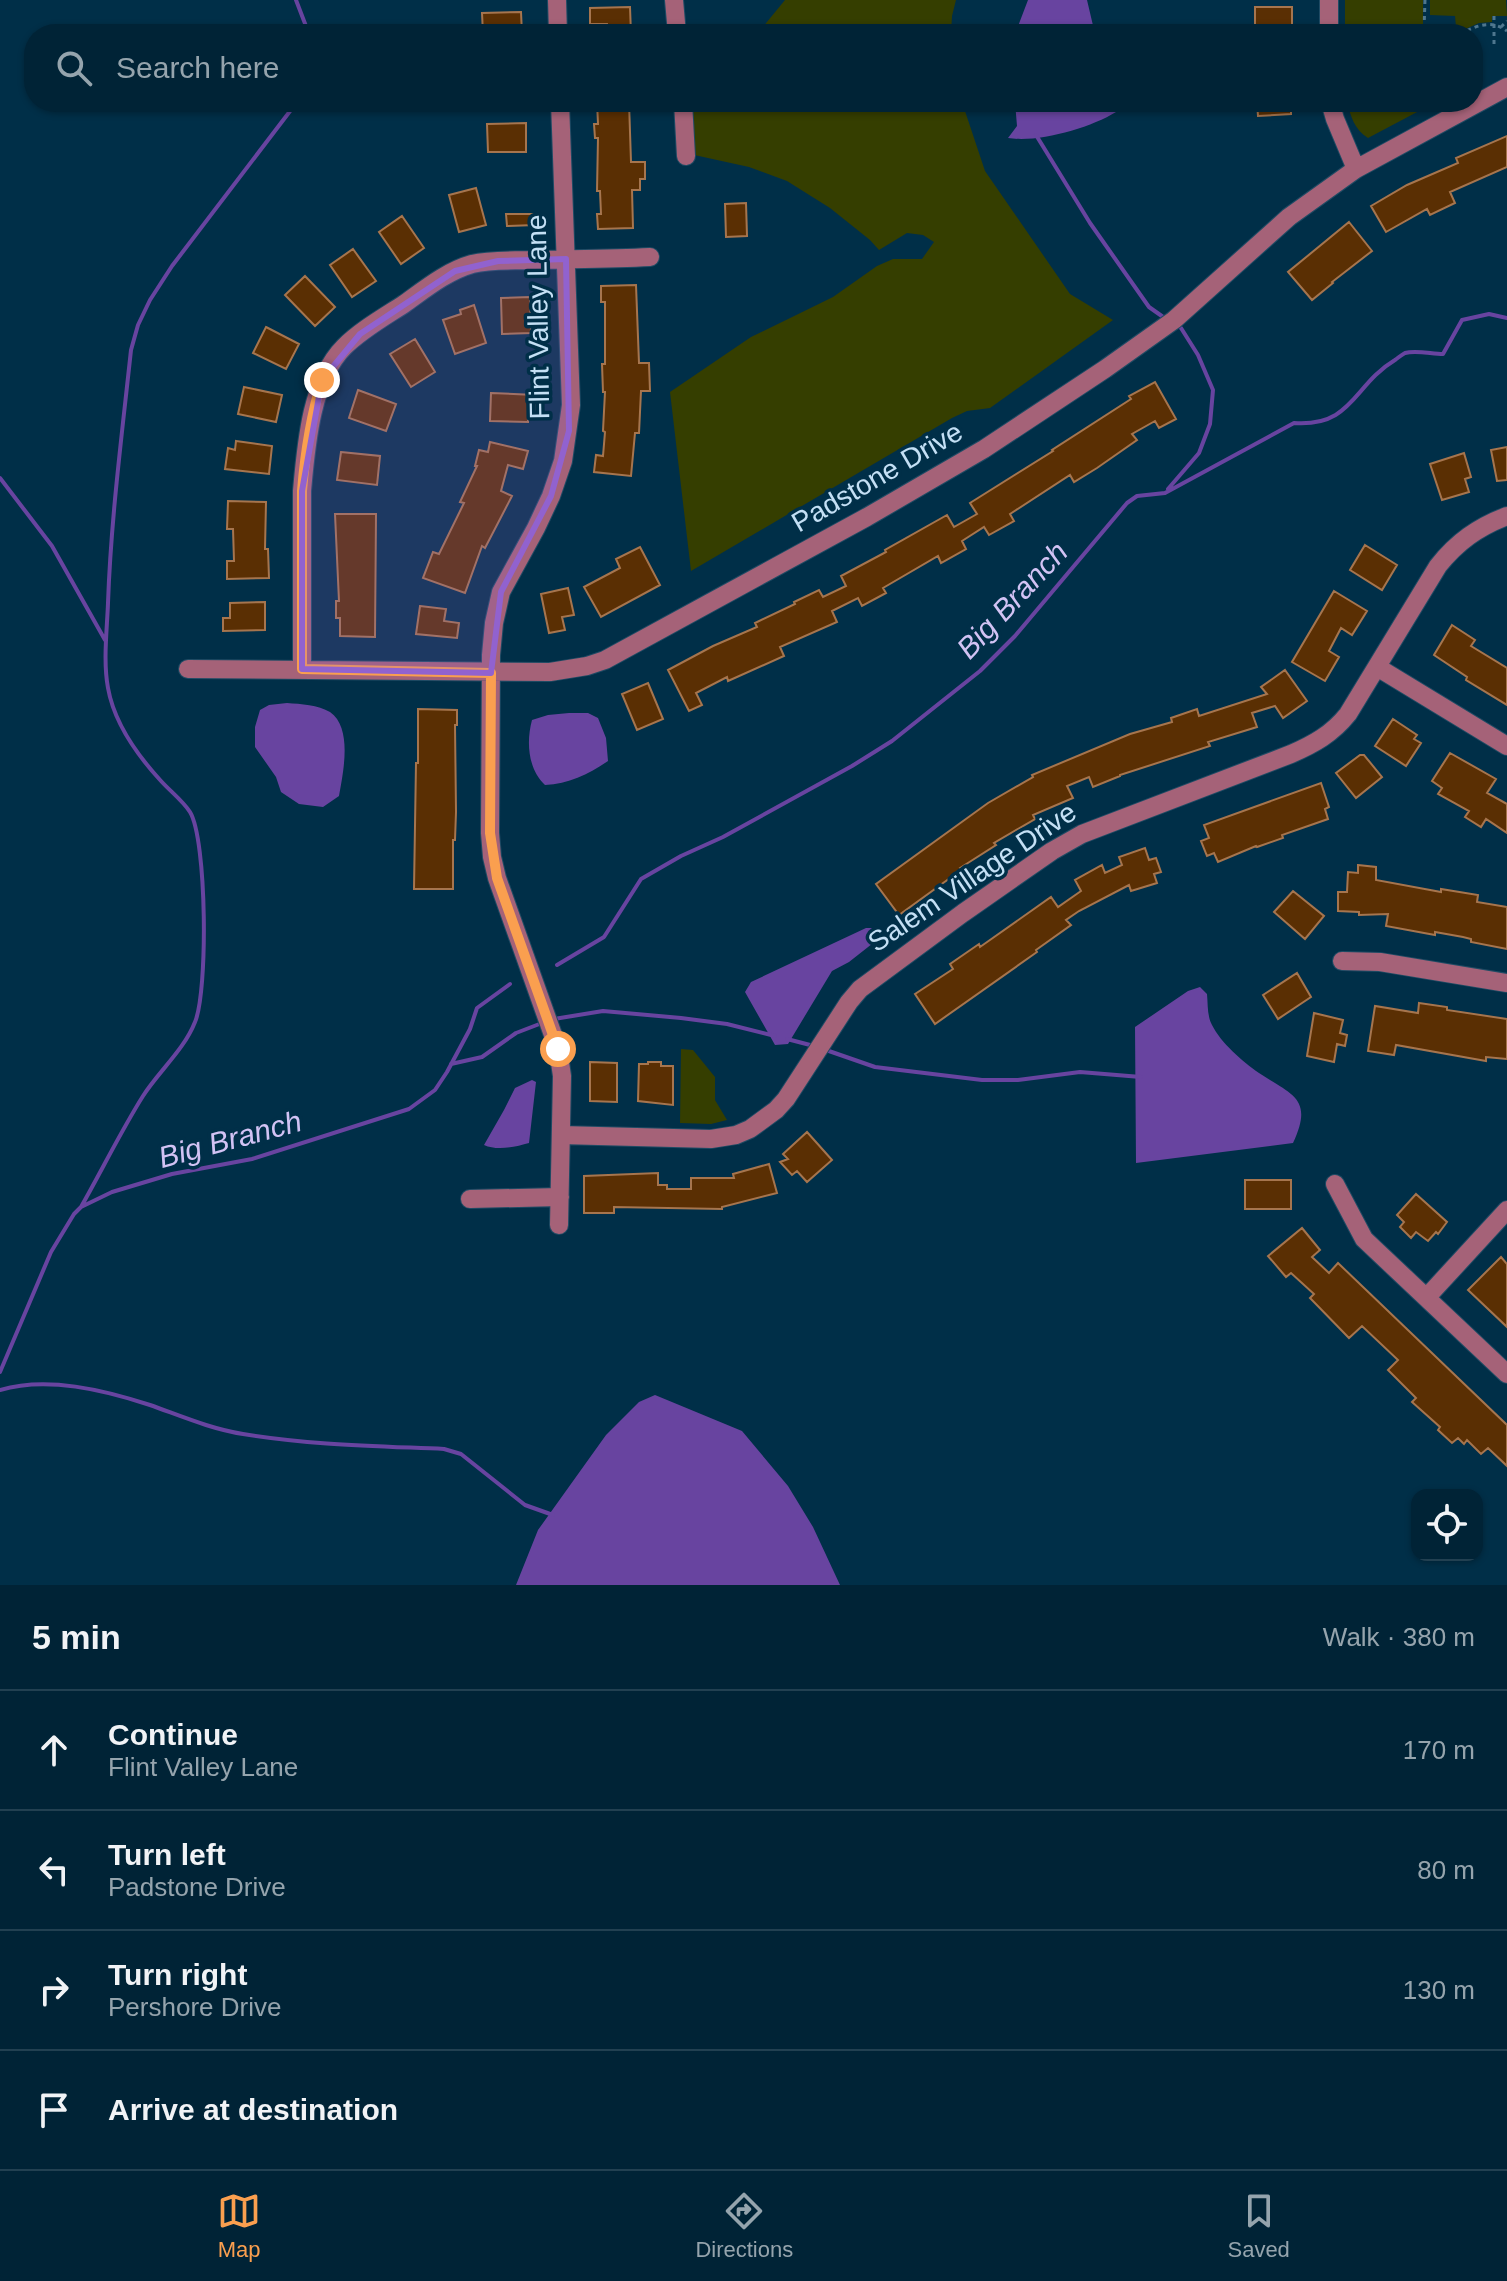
<!DOCTYPE html>
<meta charset="utf-8">
<style>
body{margin:0;font-family:Helvetica,sans-serif;background:#0e2f42;color:#f1f3f6}
.controls{position:absolute;right:24px;bottom:24px;display:grid;overflow:hidden;border-radius:16px;box-shadow:0 2px 6px #0004}
.controls button{width:72px;height:72px;display:grid;place-items:center;padding:0;border:0;border-bottom:2px solid #224051;background:#002336;color:#f1f3f6;font:40px sans-serif}
.stop{position:absolute;width:24px;height:24px;margin:-18px;border:6px solid #fa9f4f;border-radius:50%;background:#fff}
.stop.end{background:#fa9f4f;border-color:#fff;box-shadow:0 2px 8px #0008}
.list{margin:0;padding:0;list-style:none}
h2{display:flex;justify-content:space-between;align-items:center;height:104px;margin:0;padding:0 32px;font-size:34px}
h2 small{font-size:26px;font-weight:400;color:#95a4ad}
.list li{display:grid;grid-template-columns:52px 1fr auto;gap:24px;align-items:center;box-sizing:border-box;height:120px;padding:0 32px;border-top:2px solid #224051}
.list b{display:block;font-size:30px;white-space:nowrap}
.list p{margin:0;font-size:26px;white-space:nowrap;color:#95a4ad}
.list em{font-size:26px;font-style:normal;color:#95a4ad}
.icon{flex:none;width:44px;height:44px;fill:none;stroke:currentColor;stroke-width:2;stroke-linecap:round;stroke-linejoin:round}
.map{position:relative;flex:none;width:1507px;height:1585px;overflow:hidden}
.search{position:absolute;background:#002336;box-shadow:0 2px 6px #0004;left:24px;right:24px;top:24px;height:88px;display:flex;align-items:center;gap:20px;box-sizing:border-box;padding:0 28px;border-radius:32px;color:#95a4ad;font-size:30px}
.sheet{height:584px;background:#002336}
nav{display:flex;justify-content:space-around;align-items:center;box-sizing:border-box;height:112px;border-top:2px solid #224051;background:#002336;font-size:22px;color:#95a4ad}
nav a{display:grid;justify-items:center;gap:4px}
nav .on{color:#fa9f4f}
.map>svg:first-child{display:block}
.green{fill:#353e00}
.water{fill:#6844a0}
.lines{fill:none;stroke-linecap:round;stroke-linejoin:round}
.stream{stroke:#6844a0;stroke-width:4}
.building{fill:#5a2f03;stroke:#a6754e;stroke-width:2}
.minor-casing{stroke:#1f4b64;stroke-width:20}
.path{stroke:#4f778e;stroke-width:3;stroke-dasharray:4 4;stroke-linecap:butt}
.minor{stroke:#a56278;stroke-width:18}
.route{stroke:#fa9f4f;stroke-width:10}
.marked{fill:#9162cf;fill-opacity:0.2;stroke:#9162cf;stroke-width:6;stroke-linejoin:round}
.labels{text-anchor:middle;dominant-baseline:central;stroke-width:7;stroke-linejoin:round;paint-order:stroke}
.street-label{font-size:28px;fill:#c4e0f5;stroke:#002f48}
.water-label{font-size:30px;font-style:italic;fill:#d2c3f4;stroke:#002f48}
</style>
<div class="map">
<svg width="1507" height="1585" viewBox="0 0 1507 1585">
<rect width="100%" height="100%" fill="#002f48"/>
<path class="green" d="M785,0H956L952,16L951,34H757Z
M1345,0H1423V31L1430,32L1431,34H1345Z
M1430,0H1506L1507,16H1492V22L1479,23L1454,34H1435V31H1451V28L1456,27L1455,16L1430,15Z
M676,102H962L985,171L1070,294L1113,320L990,408L967,411L952,418L691,571L670,392L751,337L833,297L877,266L893,259H922L934,242L923,235L907,233L879,250L870,240L830,208L787,181L749,167L676,151Z
M1347,102H1436L1368,138C1354,129 1351,117 1347,102Z
M681,1049L693,1050L715,1077V1100L727,1120L711,1124L680,1123Z"/>
<path class="water" d="M1028,0H1087L1095,34H1015Z
M1015,102H1116L1117,103L1116,112C1090,128 1038,143 1008,138L1017,126Z
M287,703C301,704 318,705 330,712C353,728 343,773 339,796L323,807L299,804L281,792L276,777L255,747V727L260,710L269,705Z
M569,713H588L598,718L606,738L608,761C589,774 569,784 545,785C528,769 526,742 532,720L548,715Z
M866,928H875L877,940L849,962L832,971L788,1044L775,1045L745,992L751,982Z
M1200,987L1207,994C1208,1004 1207,1016 1212,1025C1221,1043 1242,1061 1259,1073C1292,1095 1314,1098 1293,1143L1136,1163L1135,1027L1188,991Z
M532,1080L536,1082L529,1143C515,1147 497,1151 484,1145L504,1110L515,1088Z
M655,1395L742,1431L788,1486L813,1527L840,1585H516L538,1530L606,1435L639,1402Z"/>
<g class="lines">
<path class="stream" d="M296,0L309,34
M1036,135L1090,223L1149,307L1166,319
M0,478L52,546L105,640
M1168,489L1199,453L1210,424L1213,390L1198,355L1181,328L1177,326
M557,965L604,937L641,879L681,856L723,837L852,766L892,741L980,671L1015,636L1127,503L1137,496L1165,493L1294,423C1353,427 1353,385 1395,360C1398,358 1401,355 1405,353C1416,350 1432,354 1443,354L1462,320L1489,314L1507,318
M554,1019L603,1011L681,1018L727,1024L775,1036
M787,1039L814,1046
M826,1050L875,1067L982,1080H1018L1080,1072L1141,1077
M451,1064L482,1057L516,1033L542,1023
M81,1207C102,1170 121,1131 143,1096C159,1071 184,1050 195,1022C208,992 207,840 190,812C183,801 170,791 161,781C138,756 114,722 108,688C103,661 107,630 108,603C111,518 122,434 131,350L138,325L150,300L172,266L297,102
M0,1372L51,1252L74,1214L81,1207L112,1192L172,1174L252,1159L409,1109L435,1090L447,1072L470,1029L477,1008L510,984
M0,1390C47,1376 104,1390 150,1405C181,1416 211,1429 243,1434C310,1445 377,1446 444,1449L461,1454L525,1505L553,1515"/>
</g>
<path class="building" d="M630,7L631,34H608L607,24H590V8Z
M1255,7H1292V25H1281V34H1255Z
M521,12L522,34H483L482,13Z
M597,102H629L631,162H645V179H640V190H632L633,228L598,229L597,214H601L600,191H597L598,138H595L594,124H598Z
M1257,102H1291V114L1258,116Z
M526,123V152H488L487,124Z
M1507,136V167L1450,192L1455,203L1430,215L1427,209L1386,232L1371,206L1407,185L1458,163L1456,158Z
M476,188L486,225L459,232L449,195Z
M746,203L747,236L726,237L725,204Z
M506,214H535V225L507,226Z
M402,216L424,248L401,264L379,232Z
M1349,222L1372,251L1332,282L1333,283L1312,300L1288,272Z
M353,249L376,281L352,297L330,265Z
M305,276L335,307L315,326L285,295Z
M636,285L639,363H649L650,391H641L639,433H635L631,476L594,472L596,455L603,456L605,432L603,431L605,392H603L602,364H605V302H601V286Z
M530,297L531,333L502,334L501,298Z
M474,305L486,343L455,354L443,320L461,314L460,310Z
M266,327L299,344L286,369L253,353Z
M415,339L435,372L411,387L390,354Z
M1155,382L1176,419L1159,428L1155,421L1132,434L1137,440L1097,468L1074,482L1070,475L1010,514L1014,521L989,535L984,527L962,541L966,549L941,563L938,556L883,588L886,593L862,606L858,598L832,611L837,622L780,647L784,656L728,681L727,677L696,693L702,705L689,711L668,670L713,646L757,627L755,623L795,604L794,602L819,590L823,597L846,586L841,576L886,552L885,550L947,515L954,527L977,514L970,503L1053,451L1052,450L1131,399L1129,396Z
M244,387L282,395L276,422L238,414Z
M358,390L396,404L386,431L349,418Z
M491,393L535,395L534,416H528V422L490,421Z
M236,441L272,446L269,474L225,469L228,448L235,450Z
M490,442L528,451L523,469L508,465L501,491L512,496L485,548L482,546L465,593L423,578L433,552L439,554L464,503L460,502L477,466H475L479,450L488,452Z
M1507,447V480L1497,481L1491,450Z
M341,452L380,456L377,485L337,480Z
M1464,453L1471,477L1465,479L1469,492L1442,500L1430,464Z
M228,501L266,502L265,549H268L269,578L227,579V561H234L233,529H227Z
M335,514H376L375,637L340,636V618H336V601H339Z
M1365,545L1397,565L1382,590L1350,570Z
M640,547L660,585L601,617L584,587L620,568L616,559Z
M568,588L574,615L562,617L565,630L549,633L541,594Z
M1334,591L1367,611L1352,635L1341,628L1329,651L1339,657L1325,681L1292,662Z
M265,602V630L223,631V618H230V603Z
M420,606L446,609L444,621L459,623L457,638L416,634Z
M1452,625L1475,640L1471,646L1507,668V705L1466,680L1467,677L1434,655Z
M1285,670L1307,701L1283,718L1275,706L1252,713L1257,727L1208,742L1210,746L1120,775V776L1093,787L1089,777L1067,786L1073,798L1033,815L1035,819L994,843L996,845L960,868L961,870L899,915L876,884L988,803L1033,777L1032,775L1130,734L1172,722L1171,718L1197,709L1199,716L1267,694L1261,687Z
M648,683L663,719L637,730L622,694Z
M418,709L457,710V725H455L456,812L455,840H453V889H414L416,763H418Z
M1393,719L1417,735L1414,739L1421,743L1406,766L1375,746Z
M1450,753L1496,779L1487,793L1507,804V833L1486,819L1481,827L1465,817L1469,811L1438,794L1442,788L1432,781Z
M1360,755H1364L1382,777L1356,798L1336,773Z
M1321,783L1329,807L1325,809L1328,819L1282,835L1283,838L1257,847L1256,846L1218,862L1214,853L1207,856L1201,841L1209,838L1204,825Z
M1145,848L1149,860L1156,858L1161,872L1154,874L1157,883L1131,891L1129,885L1079,911L1066,920L1071,925L1036,950L1037,952L935,1024L915,994L953,969L950,964L979,944L980,947L1051,897L1058,907L1081,891L1075,880L1102,865L1105,873L1122,865L1119,857Z
M1358,865L1376,867V880L1441,892V889L1478,895L1477,902L1507,907V949L1471,942V939L1463,937L1435,932V935L1386,926L1388,914L1359,915V912L1338,911V892H1347L1348,872L1358,873Z
M1293,891L1324,916L1305,939L1274,912Z
M1297,973L1311,997L1278,1019L1263,995Z
M1419,1003L1447,1007V1010L1507,1019V1059L1486,1057V1061L1396,1045L1394,1055L1368,1051L1375,1006L1418,1013Z
M1314,1013L1343,1020L1340,1033L1347,1035L1345,1046L1337,1044L1334,1062L1307,1056Z
M590,1062L617,1063V1102L590,1101Z
M648,1062H661V1066H673V1105L638,1101L639,1064H648Z
M807,1132L832,1160L807,1182L797,1171L792,1175L780,1162L788,1159L783,1154Z
M769,1164L777,1193L722,1207V1209L614,1207V1213H584V1176L658,1173V1185H667V1189H691V1178H734L733,1174Z
M1245,1180H1291V1209H1245Z
M1416,1194L1447,1222L1438,1234L1436,1232L1428,1241L1416,1232L1411,1238L1400,1227L1404,1222L1397,1215Z
M1302,1228L1320,1250L1312,1257L1329,1273L1338,1263L1507,1425V1466L1488,1448L1481,1454L1467,1440L1464,1444L1458,1438L1452,1443L1438,1430L1440,1427L1412,1402L1416,1398L1388,1370L1398,1360L1362,1326L1349,1338L1310,1298L1314,1294L1291,1273L1286,1277L1268,1256Z
M1501,1257L1507,1264V1327L1468,1290Z"/>
<g class="lines">
<defs>
<path id="minor" d="M557,0L558,34
M674,0L677,34
M1329,0V34
M683,102L686,156
M1330,102L1335,119L1356,169
M1377,667L1507,746
M188,669L550,672L587,666L605,660L867,517L984,449L1105,369L1174,320L1289,217L1356,169L1507,87
M302,669V491C306,446 311,380 344,347C361,330 384,317 404,304C425,289 447,271 472,264C492,259 514,261 533,260C572,259 611,259 650,257
M1342,961L1380,962L1507,983
M561,1135L711,1139L736,1135L750,1129L776,1110L786,1099L849,1002L860,989L963,913L1052,851L1082,834L1291,754C1314,744 1332,734 1348,714L1438,566C1457,542 1478,527 1507,516
M1335,1184L1364,1239L1507,1374
M470,1199L560,1197
M559,1225L562,1076L558,1049L497,878L492,857L490,833L491,655L494,623L501,592L536,528L551,496L563,461L571,405L560,102
M1427,1297L1507,1210"/>
</defs>
<use href="#minor" class="minor-casing"/>
<path class="path" d="M1425,0L1424,29L1433,30V34
M1494,16V45
M1501,27L1507,21
M1460,34C1476,26 1491,19 1507,31"/>
<use href="#minor" class="minor"/>
</g>
<g class="lines">
<path class="route" d="M322,380C311,415 305,454 302,491V669L491,673L490,833L497,878L558,1049"/>
</g>
<path class="marked" d="M566,259L569,431L551,496L501,592L491,673L302,669V491L322,380L360,334L455,271L498,261Z"/>
<g class="labels">
<g class="street-label">
<text transform="translate(538 317) rotate(-91)">Flint Valley Lane</text>
<text transform="translate(877 477) rotate(-30)">Padstone Drive</text>
<text transform="translate(972 877) rotate(-34)">Salem Village Drive</text>
</g>
<g class="water-label">
<text transform="translate(1012 600) rotate(-47)">Big Branch</text>
<text transform="translate(230 1139) rotate(-15)">Big Branch</text>
</g>
</g>
</svg>
<div class="controls">
<button><svg class="icon" aria-label="locate" viewBox="0 0 24 24"><circle cx="12" cy="12" r="6"/><path d="M12 2v4M12 18v4M2 12h4M18 12h4"/></svg></button>
</div>
<div class="stop" style="left:558px;top:1049px"></div>
<div class="stop end" style="left:322px;top:380px"></div>
<div class="search"><svg class="icon" aria-label="search" viewBox="0 0 24 24"><circle cx="10" cy="10" r="6"/><path d="M15 15l6 6"/></svg>Search here</div>
</div>
<section class="sheet">
<h2>5 min<small>Walk · 380 m</small></h2>
<ul class="list">
<li><svg class="icon" aria-label="ahead" viewBox="0 0 24 24"><path d="M12 20V5M6 11l6-6 6 6"/></svg><div><b>Continue</b><p>Flint Valley Lane</p></div><em>170 m</em></li>
<li><svg class="icon" aria-label="left" viewBox="0 0 24 24"><path d="M17 20v-9H6M10 6l-5 5 5 5"/></svg><div><b>Turn left</b><p>Padstone Drive</p></div><em>80 m</em></li>
<li><svg class="icon" aria-label="right" viewBox="0 0 24 24"><path d="M7 20v-9h11M14 6l5 5-5 5"/></svg><div><b>Turn right</b><p>Pershore Drive</p></div><em>130 m</em></li>
<li><svg class="icon" aria-label="arrive" viewBox="0 0 24 24"><path d="M6 21V4h12l-3 4 3 4H6"/></svg><div><b>Arrive at destination</b></div></li>
</ul>
</section>
<nav>
<a class="on"><svg class="icon" aria-label="map" viewBox="0 0 24 24"><path d="M3 6l6-2 6 2 6-2v14l-6 2-6-2-6 2zM9 4v14M15 6v14"/></svg>Map</a>
<a><svg class="icon" aria-label="directions" viewBox="0 0 24 24"><path d="M12 3l9 9-9 9-9-9zM9 14v-3h6M13 9l2 2-2 2"/></svg>Directions</a>
<a><svg class="icon" aria-label="saved" viewBox="0 0 24 24"><path d="M7 4h10v16l-5-4-5 4z"/></svg>Saved</a>
</nav>
